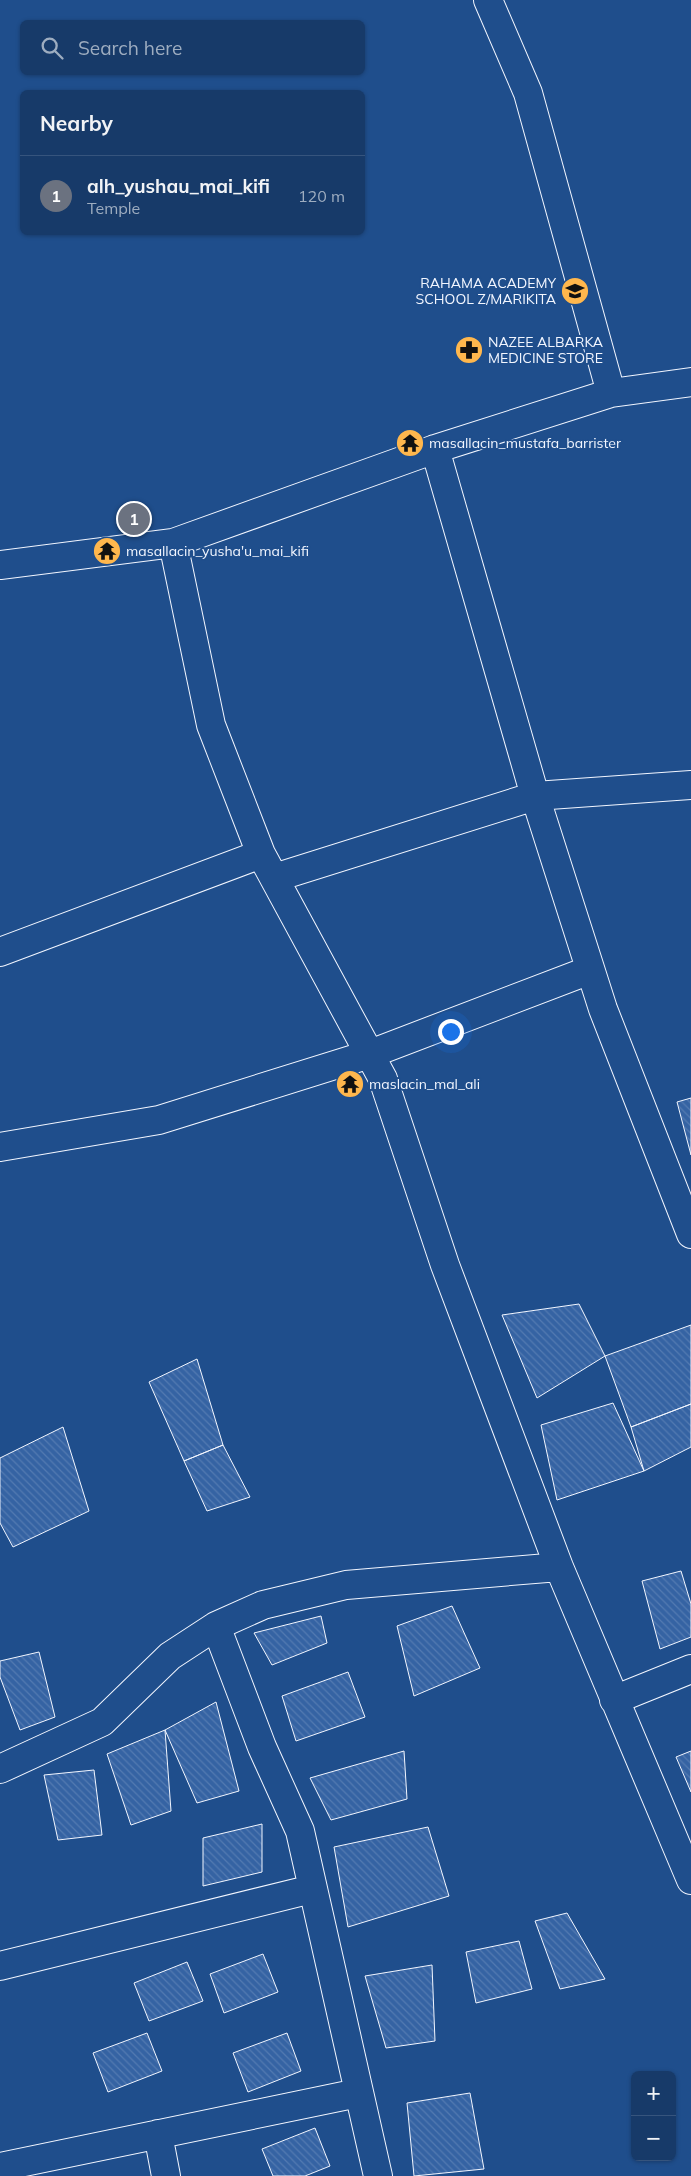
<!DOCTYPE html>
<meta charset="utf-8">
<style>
body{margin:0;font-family:Mulish,sans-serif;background:#20416f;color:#f1f3f6}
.controls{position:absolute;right:15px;bottom:15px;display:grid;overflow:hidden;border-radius:8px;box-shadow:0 1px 4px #0004}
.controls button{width:45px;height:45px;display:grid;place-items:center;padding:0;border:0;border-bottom:1px solid #36547d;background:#173a69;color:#f1f3f6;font:25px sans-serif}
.you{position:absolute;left:450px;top:1031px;width:18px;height:18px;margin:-12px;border:4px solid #fff;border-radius:50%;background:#1a73e8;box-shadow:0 0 0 8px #1a73e833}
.badge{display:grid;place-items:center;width:32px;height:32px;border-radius:50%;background:#ffb74d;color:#fff;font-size:16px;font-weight:700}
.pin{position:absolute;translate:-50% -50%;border:2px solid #fff;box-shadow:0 1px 5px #0006}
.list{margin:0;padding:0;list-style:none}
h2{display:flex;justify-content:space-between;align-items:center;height:65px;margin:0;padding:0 20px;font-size:21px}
h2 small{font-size:16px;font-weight:400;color:#9eadc0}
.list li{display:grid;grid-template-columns:32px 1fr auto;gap:15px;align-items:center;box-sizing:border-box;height:80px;padding:0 20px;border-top:1px solid #36547d}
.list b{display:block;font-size:19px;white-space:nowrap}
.list p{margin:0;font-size:16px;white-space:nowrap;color:#9eadc0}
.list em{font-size:16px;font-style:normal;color:#9eadc0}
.icon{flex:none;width:28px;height:28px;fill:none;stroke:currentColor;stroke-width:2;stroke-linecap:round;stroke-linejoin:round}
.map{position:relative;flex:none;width:691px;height:2176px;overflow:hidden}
.search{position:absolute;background:#173a69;box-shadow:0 1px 4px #0004;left:20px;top:20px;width:345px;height:55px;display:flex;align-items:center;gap:12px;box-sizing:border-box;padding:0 18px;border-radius:8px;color:#9eadc0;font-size:19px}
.panel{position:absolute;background:#173a69;box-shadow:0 1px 4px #0004;left:20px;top:90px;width:345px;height:145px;border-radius:8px}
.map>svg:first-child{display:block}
.building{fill:url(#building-back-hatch);stroke:#f2f6ff}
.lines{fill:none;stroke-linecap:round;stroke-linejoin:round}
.street-casing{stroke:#f2f6ff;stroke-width:30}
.street{stroke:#1f4e8c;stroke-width:28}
.labels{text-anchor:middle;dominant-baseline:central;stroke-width:4;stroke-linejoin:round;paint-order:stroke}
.poi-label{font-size:14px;fill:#f2f6ff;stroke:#1f4e8c;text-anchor:start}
</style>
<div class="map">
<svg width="691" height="2176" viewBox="0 0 691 2176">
<defs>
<pattern id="building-back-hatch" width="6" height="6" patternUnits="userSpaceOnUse" patternTransform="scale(1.25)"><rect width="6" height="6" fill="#3563a3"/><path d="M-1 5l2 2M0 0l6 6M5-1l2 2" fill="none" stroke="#537ab1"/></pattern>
</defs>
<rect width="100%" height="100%" fill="#1f4e8c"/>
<path class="building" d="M691,1098V1155L677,1102Z
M579,1304L605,1356L537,1398L502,1315Z
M691,1325V1404L631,1427L605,1356Z
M197,1359L223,1445L184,1461L149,1382Z
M613,1403L644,1471L557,1500L541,1425Z
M691,1404V1447L644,1471L631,1427Z
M63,1427L89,1511L13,1547L0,1523V1458Z
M223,1445L250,1497L207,1511L184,1461Z
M681,1571L691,1604V1637L660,1649L642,1581Z
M452,1606L480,1668L414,1696L397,1626Z
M321,1616L327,1643L272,1665L254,1633Z
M39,1652L55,1717L20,1730L0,1677V1661Z
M348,1672L365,1717L296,1741L282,1696Z
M216,1702L239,1791L197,1803L165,1730Z
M165,1730L171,1811L131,1825L107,1754Z
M404,1751L407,1799L331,1820L310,1778Z
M691,1751V1792L676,1757Z
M94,1770L102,1835L58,1840L44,1775Z
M262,1824V1872L203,1886V1838Z
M428,1827L449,1896L348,1927L334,1847Z
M567,1913L605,1979L560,1989L535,1921Z
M519,1941L532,1989L476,2003L466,1952Z
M263,1954L278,1992L224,2013L210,1974Z
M187,1962L203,2001L149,2021L134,1983Z
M432,1965L435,2041L386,2048L365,1976Z
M147,2033L162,2071L108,2092L93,2053Z
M287,2033L301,2071L248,2092L233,2053Z
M470,2093L484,2169L414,2176L407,2103Z
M315,2128L330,2166L305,2176H273L262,2149Z"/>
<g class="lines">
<defs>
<path id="street" d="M488,0L528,93L611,393
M435,449L535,796L603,1009L691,1234
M173,543L211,725L261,854L383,1079L445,1265L559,1567L691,1880
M0,565L173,543L435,449L611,393L691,382
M274,878L535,796L691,785
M0,952L261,854
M0,1147L159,1120L370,1054L590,970
M216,1626L262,1747L300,1831L378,2176
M614,1700L691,1669
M0,1769L102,1722L170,1656L216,1626L263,1605L346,1585L559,1567
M0,1966L312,1889
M158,2134L166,2176
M0,2167L358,2093"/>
</defs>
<use href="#street" class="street-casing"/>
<use href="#street" class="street"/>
</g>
<defs>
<symbol id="school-disc" viewBox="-11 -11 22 22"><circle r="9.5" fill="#ffb74d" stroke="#1f4e8c"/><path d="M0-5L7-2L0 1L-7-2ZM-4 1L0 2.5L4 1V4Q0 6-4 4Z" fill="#111"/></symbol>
<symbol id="pharmacy-disc" viewBox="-11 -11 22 22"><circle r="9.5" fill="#ffb74d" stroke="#1f4e8c"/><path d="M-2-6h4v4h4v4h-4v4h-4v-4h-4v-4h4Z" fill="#111"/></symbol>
<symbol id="temple-disc" viewBox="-11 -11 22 22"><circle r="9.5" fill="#ffb74d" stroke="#1f4e8c"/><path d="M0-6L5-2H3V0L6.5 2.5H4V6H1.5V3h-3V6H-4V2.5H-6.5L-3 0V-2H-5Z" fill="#111"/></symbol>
</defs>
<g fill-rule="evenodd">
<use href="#school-disc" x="559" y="275" width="32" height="32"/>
<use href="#pharmacy-disc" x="453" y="334" width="32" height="32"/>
<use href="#temple-disc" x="394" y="427" width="32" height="32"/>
<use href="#temple-disc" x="91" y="535" width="32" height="32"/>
<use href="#temple-disc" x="334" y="1068" width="32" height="32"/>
</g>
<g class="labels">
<g class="poi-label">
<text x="556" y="283" text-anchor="end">RAHAMA ACADEMY<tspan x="556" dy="16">SCHOOL Z/MARIKITA</tspan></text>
<text x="488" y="342">NAZEE ALBARKA<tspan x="488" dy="16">MEDICINE STORE</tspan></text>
<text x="429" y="443">masallacin_mustafa_barrister</text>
<text x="126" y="551">masallacin_yusha'u_mai_kifi</text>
<text x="369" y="1084">maslacin_mal_ali</text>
</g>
</g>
</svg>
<div class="controls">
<button>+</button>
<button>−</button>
</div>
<div class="you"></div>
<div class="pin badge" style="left:134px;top:519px;background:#6b7280">1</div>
<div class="search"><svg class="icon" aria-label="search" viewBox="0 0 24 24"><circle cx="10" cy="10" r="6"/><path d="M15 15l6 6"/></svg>Search here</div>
<section class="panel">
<h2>Nearby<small></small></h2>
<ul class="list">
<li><span class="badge" style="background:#6b7280">1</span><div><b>alh_yushau_mai_kifi</b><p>Temple</p></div><em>120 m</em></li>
</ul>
</section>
</div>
